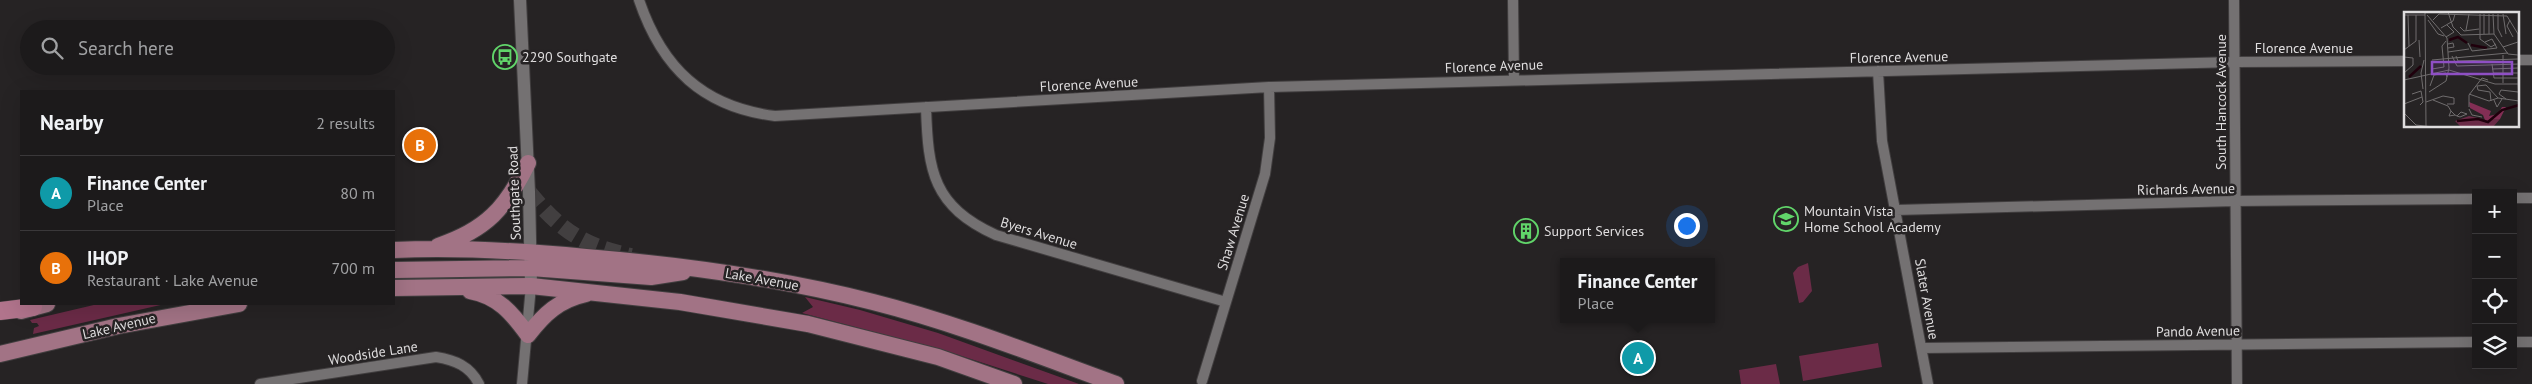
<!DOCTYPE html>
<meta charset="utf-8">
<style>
body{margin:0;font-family:"PT Sans",sans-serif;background:#292728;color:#f1f3f6}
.controls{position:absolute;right:15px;bottom:15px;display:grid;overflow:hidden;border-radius:0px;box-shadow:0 5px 20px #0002}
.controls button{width:45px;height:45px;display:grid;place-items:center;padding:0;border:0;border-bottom:1px solid #3a383a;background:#1c1a1b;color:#f1f3f6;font:25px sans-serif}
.you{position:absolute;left:1686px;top:225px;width:18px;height:18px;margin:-12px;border:4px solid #fff;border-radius:50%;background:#1a73e8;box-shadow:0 0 0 8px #1a73e833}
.badge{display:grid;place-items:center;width:32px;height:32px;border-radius:50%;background:#1a73e8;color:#fff;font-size:16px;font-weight:700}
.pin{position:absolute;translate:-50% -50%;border:2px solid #fff;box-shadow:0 1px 5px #0006}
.popup{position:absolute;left:1560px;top:258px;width:155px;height:65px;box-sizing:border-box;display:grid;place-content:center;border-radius:0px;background:#1c1a1b;filter:drop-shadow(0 1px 4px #0005);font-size:16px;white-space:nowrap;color:#a0a1a3}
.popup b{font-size:19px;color:#f1f3f6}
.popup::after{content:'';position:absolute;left:50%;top:100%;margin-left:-10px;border:10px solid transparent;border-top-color:#1c1a1b}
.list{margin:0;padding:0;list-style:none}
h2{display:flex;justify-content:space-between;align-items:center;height:65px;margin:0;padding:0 20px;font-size:21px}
h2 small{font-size:16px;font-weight:400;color:#a0a1a3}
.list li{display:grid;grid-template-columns:32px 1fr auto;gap:15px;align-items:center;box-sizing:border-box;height:75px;padding:0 20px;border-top:1px solid #3a383a}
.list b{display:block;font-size:19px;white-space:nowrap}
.list p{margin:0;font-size:16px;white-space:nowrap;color:#a0a1a3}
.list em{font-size:16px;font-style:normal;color:#a0a1a3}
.icon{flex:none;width:28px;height:28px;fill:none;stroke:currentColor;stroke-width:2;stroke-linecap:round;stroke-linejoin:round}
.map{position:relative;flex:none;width:2532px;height:384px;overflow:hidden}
.search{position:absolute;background:#1c1a1b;box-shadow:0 5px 20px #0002;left:20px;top:20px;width:375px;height:55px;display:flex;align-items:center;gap:12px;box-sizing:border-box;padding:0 18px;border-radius:28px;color:#a0a1a3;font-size:19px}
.panel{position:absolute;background:#1c1a1b;box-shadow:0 5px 20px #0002;left:20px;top:90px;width:375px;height:215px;border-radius:0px}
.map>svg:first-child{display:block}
.green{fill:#6b2b47}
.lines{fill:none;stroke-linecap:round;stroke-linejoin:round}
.primary-tunnel{stroke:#423f40;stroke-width:16;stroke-dasharray:16 8;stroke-linecap:butt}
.minor-casing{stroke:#413e3f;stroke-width:12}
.tertiary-casing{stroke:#413e3f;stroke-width:14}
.primary-casing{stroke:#413e3f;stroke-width:18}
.trunk-casing{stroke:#413e3f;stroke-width:19}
.minor{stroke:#747172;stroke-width:10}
.tertiary{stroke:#747172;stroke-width:12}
.primary{stroke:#a27385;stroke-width:16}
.trunk{stroke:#b1748c;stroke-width:18}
.labels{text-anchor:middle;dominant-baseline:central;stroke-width:5;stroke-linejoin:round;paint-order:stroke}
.street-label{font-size:14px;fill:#dfddde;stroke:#262324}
.poi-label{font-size:14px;fill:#dfddde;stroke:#262324;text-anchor:start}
.inset-river{fill:none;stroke:#1f000c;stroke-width:2.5}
.inset-road{fill:none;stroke:#706d6e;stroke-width:1}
.view{fill:#8f4fc5;fill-opacity:0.15;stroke:#8f4fc5;stroke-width:2.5}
.inset-edge{fill:none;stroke:#dfddde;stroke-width:2.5}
</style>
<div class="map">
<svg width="2532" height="384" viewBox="0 0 2532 384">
<rect width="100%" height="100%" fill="#262324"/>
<path class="green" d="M1808,263L1812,291L1803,302L1799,303L1793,273L1798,267Z
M805,297L860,310L938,333L1079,384H1048L946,351L802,313L813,307Z
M98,304H165L33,334L34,328L39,326L37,323H32L30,320Z
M1878,343L1882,367L1803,381L1799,356Z
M1776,364L1780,384H1741L1739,370Z"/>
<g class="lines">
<path class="primary-tunnel" d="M529,192C561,231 582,245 631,256"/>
<defs>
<path id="minor" d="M639,0C662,68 703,107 775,116L1269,87L2235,62L2406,61
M1513,0L1514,79
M2234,0L2237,384
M2518,60H2532
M1878,71L1882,141L1928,384
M926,107C928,172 933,206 996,235L1226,302
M2513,198H2532
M1896,210L2235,201L2476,199
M2513,342H2532
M1922,348L2476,342
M1202,381L1265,174L1270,138L1269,87
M260,384L436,357C455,360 470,366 479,384
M522,384L531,286"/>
<path id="tertiary" d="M520,0L529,192L531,286"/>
<path id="primary" d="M438,246C486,230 506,208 528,163
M394,250C458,247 523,251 586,257C683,265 779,278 873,302C956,323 1036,355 1116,384
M394,270L531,268L651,277L683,272
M394,288L531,286L680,302L808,324L938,357L1014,384
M470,291C498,296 512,313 528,335C544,314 559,300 586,294
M21,311L47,304
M0,354L118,326L239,304"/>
<path id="trunk" d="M0,311L33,307"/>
</defs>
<use href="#minor" class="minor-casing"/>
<use href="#tertiary" class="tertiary-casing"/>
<use href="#primary" class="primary-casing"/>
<use href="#trunk" class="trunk-casing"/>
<use href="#minor" class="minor"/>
<use href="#tertiary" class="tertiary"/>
<use href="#primary" class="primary"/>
<use href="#trunk" class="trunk"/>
</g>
<defs>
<symbol id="bus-ring" viewBox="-11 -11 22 22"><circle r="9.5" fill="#262324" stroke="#61d56a" stroke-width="1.5"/><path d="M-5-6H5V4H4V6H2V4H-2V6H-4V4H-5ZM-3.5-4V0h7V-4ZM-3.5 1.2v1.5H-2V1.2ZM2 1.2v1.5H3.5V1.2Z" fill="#61d56a"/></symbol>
<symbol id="school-ring" viewBox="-11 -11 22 22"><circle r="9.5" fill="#262324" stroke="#61d56a" stroke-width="1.5"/><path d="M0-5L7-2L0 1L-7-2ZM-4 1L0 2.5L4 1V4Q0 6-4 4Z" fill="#61d56a"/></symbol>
<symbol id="building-ring" viewBox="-11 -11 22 22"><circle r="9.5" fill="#262324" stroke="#61d56a" stroke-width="1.5"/><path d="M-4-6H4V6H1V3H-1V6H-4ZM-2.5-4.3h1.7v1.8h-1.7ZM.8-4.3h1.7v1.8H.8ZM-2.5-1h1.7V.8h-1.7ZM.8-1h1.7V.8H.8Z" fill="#61d56a"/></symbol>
</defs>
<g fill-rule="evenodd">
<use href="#bus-ring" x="491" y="43" width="28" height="28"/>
<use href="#school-ring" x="1772" y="205" width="28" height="28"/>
<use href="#building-ring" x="1512" y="217" width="28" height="28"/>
</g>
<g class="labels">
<g class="street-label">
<text x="2304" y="48">Florence Avenue</text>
<text transform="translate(1899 57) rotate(-1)">Florence Avenue</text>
<text transform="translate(1494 66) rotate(-2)">Florence Avenue</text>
<text transform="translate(1089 84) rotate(-3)">Florence Avenue</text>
<text transform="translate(2221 102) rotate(-90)">South Hancock Avenue</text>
<text transform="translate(2186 189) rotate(-1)">Richards Avenue</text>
<text transform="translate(514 193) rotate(-92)">Southgate Road</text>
<text transform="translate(1233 232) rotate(-73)">Shaw Avenue</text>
<text transform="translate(1039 233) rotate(17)">Byers Avenue</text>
<text transform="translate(762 279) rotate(10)">Lake Avenue</text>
<text transform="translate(1927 299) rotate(80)">Slater Avenue</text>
<text transform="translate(119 326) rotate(-13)">Lake Avenue</text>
<text transform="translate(2198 331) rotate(-1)">Pando Avenue</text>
<text transform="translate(373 353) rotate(-9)">Woodside Lane</text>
</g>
<g class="poi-label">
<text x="522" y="57">2290 Southgate</text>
<text x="1804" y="211">Mountain Vista<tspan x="1804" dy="16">Home School Academy</tspan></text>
<text x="1544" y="231">Support Services</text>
</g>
</g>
<g transform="translate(2404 12)">
<rect width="115" height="115" fill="#262324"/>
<path d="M65,104L78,107L82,111L88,107H96L89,115H57L51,109Z" fill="#6b2b47"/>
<path d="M65,90L87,99L85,104L94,102L98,95H102L96,107H88L82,111L79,103L66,96Z" fill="#822e54"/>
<path class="inset-river" d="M45,28L54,25L63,31M67,33L83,36M5,65L17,54M53,109L74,107L84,110L98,98L115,93"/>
<path class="inset-road" d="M21,0L22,115M44,0L49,15L57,23L90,22L104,42L114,43M76,2V27L87,35L92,32M80,2V22M85,2V22M89,2L90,22M94,2V17L98,25M99,2L102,22M0,3H21M4,3L5,34M23,3L43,26L45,56L42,69L25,80M24,8L34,22L40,24M29,8L35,2L103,4L114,22V72M106,8L103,14L109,25M56,15L60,19L75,17M37,16L49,9L51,2M62,18L65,2M42,25L50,20L43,13M15,28L16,45M81,30L88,27L93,36M64,31L68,39L93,36M44,32L49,31L50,35L44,36M99,35L114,30M0,38L12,29V3M44,40L65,37M99,43V71M48,44L53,54L115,52M52,44L54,49L114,47M0,45L9,46V53L0,61M28,48L104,41M88,52L90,66H115M28,57L40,55L38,34L42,29M88,57L114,56M89,61H115M0,68L45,58L91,72H115M114,72L115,90M26,74L30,63L42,61L43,65M19,77L17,61L20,48M8,82L17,79L19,90L16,93M65,82L85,89L94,86L115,89M102,87L95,82L97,78L114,80M29,88L44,94L47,99L45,104L51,103M90,88L93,95L98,87M87,89L86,80L74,78L73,74L82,73L94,86M22,90L39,84L50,86V92H43M0,92L18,85M65,95V83L78,66L84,68M65,97L68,103L78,105M47,99L51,103L53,104L56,105L63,102L57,100L53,104M0,101L12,113L29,115"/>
<path class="view" d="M28,50H108V62H28Z"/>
<rect width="115" height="115" class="inset-edge"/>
</g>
</svg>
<div class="controls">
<button>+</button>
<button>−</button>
<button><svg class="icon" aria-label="locate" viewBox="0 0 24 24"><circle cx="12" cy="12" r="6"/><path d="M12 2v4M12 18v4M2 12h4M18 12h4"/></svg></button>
<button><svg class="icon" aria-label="layers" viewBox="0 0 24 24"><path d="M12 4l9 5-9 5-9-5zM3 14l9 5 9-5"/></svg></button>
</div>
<div class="you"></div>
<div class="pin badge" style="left:1638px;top:358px;background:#0f9aa8">A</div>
<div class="popup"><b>Finance Center</b>Place</div>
<div class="pin badge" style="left:420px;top:145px;background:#e8710a">B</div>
<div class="search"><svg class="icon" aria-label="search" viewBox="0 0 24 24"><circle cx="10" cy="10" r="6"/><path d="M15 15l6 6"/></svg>Search here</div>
<section class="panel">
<h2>Nearby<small>2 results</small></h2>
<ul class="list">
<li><span class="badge" style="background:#0f9aa8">A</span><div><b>Finance Center</b><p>Place</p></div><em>80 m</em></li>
<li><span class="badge" style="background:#e8710a">B</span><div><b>IHOP</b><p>Restaurant · Lake Avenue</p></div><em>700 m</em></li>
</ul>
</section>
</div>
